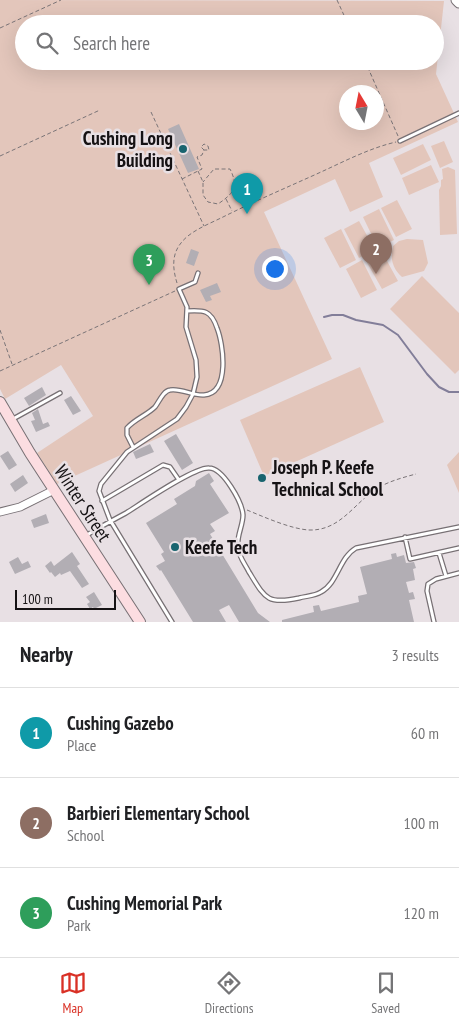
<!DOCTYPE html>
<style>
body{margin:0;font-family:"PT Sans Narrow",sans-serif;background:#f6f6f6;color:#202124}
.compass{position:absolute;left:339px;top:85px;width:45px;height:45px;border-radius:50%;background:#fff;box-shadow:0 5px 20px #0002;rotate:350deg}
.scale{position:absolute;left:15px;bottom:12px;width:101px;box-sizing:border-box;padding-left:5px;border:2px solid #151214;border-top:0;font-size:14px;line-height:18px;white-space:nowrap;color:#151214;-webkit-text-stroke:4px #e8e0e4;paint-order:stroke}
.you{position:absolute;left:274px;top:268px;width:18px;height:18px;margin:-12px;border:4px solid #fff;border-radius:50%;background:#1a73e8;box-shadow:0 0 0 8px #1a73e833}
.badge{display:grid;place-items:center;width:32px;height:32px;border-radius:50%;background:#d93025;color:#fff;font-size:16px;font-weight:700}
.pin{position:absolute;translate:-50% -41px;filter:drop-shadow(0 1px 2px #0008)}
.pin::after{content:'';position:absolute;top:26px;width:18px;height:15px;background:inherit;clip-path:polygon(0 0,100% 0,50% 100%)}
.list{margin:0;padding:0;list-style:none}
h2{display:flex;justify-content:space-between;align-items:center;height:65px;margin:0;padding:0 20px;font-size:21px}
h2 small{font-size:16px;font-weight:400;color:#757577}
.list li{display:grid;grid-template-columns:32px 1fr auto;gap:15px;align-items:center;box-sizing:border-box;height:90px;padding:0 20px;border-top:1px solid #e0e0e0}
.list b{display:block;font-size:19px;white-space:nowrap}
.list p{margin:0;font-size:16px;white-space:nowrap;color:#757577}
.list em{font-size:16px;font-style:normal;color:#757577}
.icon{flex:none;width:28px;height:28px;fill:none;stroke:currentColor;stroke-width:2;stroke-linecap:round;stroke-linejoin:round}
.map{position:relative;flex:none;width:459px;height:622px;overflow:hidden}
.search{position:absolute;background:#fff;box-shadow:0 5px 20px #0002;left:15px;right:15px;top:15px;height:55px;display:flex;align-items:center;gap:12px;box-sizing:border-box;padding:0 18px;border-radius:28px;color:#757577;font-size:19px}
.sheet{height:335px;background:#fff}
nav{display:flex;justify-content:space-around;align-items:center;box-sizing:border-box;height:70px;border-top:1px solid #e0e0e0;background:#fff;font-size:14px;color:#757577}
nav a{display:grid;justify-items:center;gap:2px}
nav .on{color:#d93025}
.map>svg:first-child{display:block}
.green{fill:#e3c6bb;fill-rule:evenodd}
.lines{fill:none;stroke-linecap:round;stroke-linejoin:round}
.stream{stroke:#827e99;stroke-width:2}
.building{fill:#b2aeb4}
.service-casing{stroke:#777074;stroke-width:5.5}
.minor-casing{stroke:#777074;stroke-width:9}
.tertiary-casing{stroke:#777074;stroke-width:11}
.secondary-casing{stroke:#777074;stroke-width:12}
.path{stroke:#7a7477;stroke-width:1;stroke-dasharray:4 2.5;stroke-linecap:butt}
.service{stroke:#fff;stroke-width:3}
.minor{stroke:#fff;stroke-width:7}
.tertiary{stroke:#fff;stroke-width:9}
.secondary{stroke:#fcdde1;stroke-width:10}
.poi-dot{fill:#18646f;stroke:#e8e0e4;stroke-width:2}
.labels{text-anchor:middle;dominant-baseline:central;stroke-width:5;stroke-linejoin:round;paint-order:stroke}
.poi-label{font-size:19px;font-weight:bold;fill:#151214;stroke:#e8e0e4;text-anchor:start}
.street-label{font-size:19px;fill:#151214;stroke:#e8e0e4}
</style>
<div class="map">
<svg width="459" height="622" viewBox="0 0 459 622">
<rect width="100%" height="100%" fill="#e8e0e4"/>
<path class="green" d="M0,0L444,1L436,74L458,122L369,163L383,197L350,212L335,179L264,212L332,359L57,484L37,453L93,416L61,365L5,399L0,389ZM24,24H435V61H24ZM346,92H376V122H346Z
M444,141L453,162L440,168L431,146Z
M423,144L431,160L401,175L393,158Z
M431,165L439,182L409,195L402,178Z
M448,167L455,170L457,234L440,235L439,190L441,186V180L443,179L442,169Z
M397,200L412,229L396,237L381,208Z
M379,209L394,240L378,248L363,217Z
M359,221L375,250L359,258L344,229Z
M341,229L356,260L340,268L324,238Z
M407,239L423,240L428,263L424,271L402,277C392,268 390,258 393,246L399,241Z
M381,250L398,281L382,289L365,259Z
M362,260L377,290L361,298L346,269Z
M422,276L459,313V370L455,374L390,309Z
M360,367L384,422L264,476L240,420Z
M459,452V493L447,465Z"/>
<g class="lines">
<path class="stream" d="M324,317L332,315H343L356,320L383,325L398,335L427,374L439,387L449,392H459"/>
</g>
<path class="building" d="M179,124L199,169L188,173L168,129Z
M191,249L199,252L194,266L186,263Z
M217,283L221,292L210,296L212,300L206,302L200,290Z
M42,387L46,395L29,406L24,398Z
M71,396L81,411L73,415L64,400Z
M38,409L43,424L48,422L50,426L36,432L31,421L35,420L32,413Z
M176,434L193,463L182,470L164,441Z
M150,444L154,452L136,459L133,452Z
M8,451L17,465L9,470L0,456Z
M209,473L214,481L210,484L229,513L210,524L215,531L210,534L258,613L270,622H239L229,605L219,610L226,622H193L161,570L160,571L156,566L165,561L161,554L164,552L146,523L177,504L174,499L195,486L196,481Z
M23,475L28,483L15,492L10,484Z
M46,514L49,523L34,528L31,520Z
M72,552L80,564L77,566L89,584L82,588L70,571L61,575L60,573L55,577L51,572L50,573L45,566L51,561L54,566Z
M396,553L397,557L404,555L406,563L414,562L416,568L413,569L415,580L406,582L409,593L413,592L415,599L409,600L414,622H282V620L314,612L313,606L319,605L321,611L359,602L358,596L367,594L360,567L392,559L391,554Z
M18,557L22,564L28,561L31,567L15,574L9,562Z
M94,592L102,605L94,609L93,607L90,609L87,604L90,602L86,597Z"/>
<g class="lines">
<defs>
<path id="service" d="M400,141L459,113
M13,419L60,393
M133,447L127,435V428C135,419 147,415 155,407C159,402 163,391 170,390C181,388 193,396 204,395C231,393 223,343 217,328C211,310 204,310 187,311
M102,501L163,465L170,467L179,480
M87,535C100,527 113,520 126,513C142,503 194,467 209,468C223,468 242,502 243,515C243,526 236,537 238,548C239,557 245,564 249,572C265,598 267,605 299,598C306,596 315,596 321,592C338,583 339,558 356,548L459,527
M405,537L410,559L459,548
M439,553L446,576
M172,622L110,520L99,491L101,484L127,452L177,419L186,407L193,394L197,377L196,360L186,327L187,307L179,289L195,282L198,273
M434,622L427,591L428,584L436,579L459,573"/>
<path id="minor" d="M0,512L20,507L54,490"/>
<path id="tertiary" d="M456,0L459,3"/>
<path id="secondary" d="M0,402L30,453L140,622"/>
</defs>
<use href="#service" class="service-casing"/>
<use href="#minor" class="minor-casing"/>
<use href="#tertiary" class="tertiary-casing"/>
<use href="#secondary" class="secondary-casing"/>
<path class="path" d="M337,0L348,24
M0,28L61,0
M365,61L398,136
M151,112L204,226
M0,156L100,110
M198,171L203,182V195L208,202L218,204C234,193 239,187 230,169H214L203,182
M182,179L202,169L197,157L202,155L204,150L201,147L204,144L208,146L209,150H204
M226,199L232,211
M177,283C173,270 171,255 181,243C190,231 209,224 223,217C255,201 288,187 321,172C345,161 370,148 396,142
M0,330L12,364
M0,371L175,291
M247,510C264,517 291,529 309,530C338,531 352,507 373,491C386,482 401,478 416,474"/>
<use href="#service" class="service"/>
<use href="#minor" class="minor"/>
<use href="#tertiary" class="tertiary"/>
<use href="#secondary" class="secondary"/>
</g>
<g class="poi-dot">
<circle cx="183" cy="149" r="5"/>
<circle cx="262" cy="478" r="5"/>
<circle cx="175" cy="547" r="5"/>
</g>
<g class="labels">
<g class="poi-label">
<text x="173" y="138" text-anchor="end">Cushing Long<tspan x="173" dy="22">Building</tspan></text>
<text x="272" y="467">Joseph P. Keefe<tspan x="272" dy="22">Technical School</tspan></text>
<text x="185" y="547">Keefe Tech</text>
</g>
<g class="street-label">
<text transform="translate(83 503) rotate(57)">Winter Street</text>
</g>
</g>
</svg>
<svg class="compass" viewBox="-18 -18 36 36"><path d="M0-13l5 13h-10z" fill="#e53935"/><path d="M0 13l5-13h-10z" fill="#757577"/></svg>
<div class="scale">100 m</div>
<div class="you"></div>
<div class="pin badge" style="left:247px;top:214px;background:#0f9aa8">1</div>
<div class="pin badge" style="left:376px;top:274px;background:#8d6e63">2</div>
<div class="pin badge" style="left:149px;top:285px;background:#2e9e5b">3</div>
<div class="search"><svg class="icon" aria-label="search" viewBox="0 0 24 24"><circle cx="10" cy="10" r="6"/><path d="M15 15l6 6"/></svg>Search here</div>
</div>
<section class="sheet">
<h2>Nearby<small>3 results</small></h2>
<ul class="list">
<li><span class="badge" style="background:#0f9aa8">1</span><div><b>Cushing Gazebo</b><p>Place</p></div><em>60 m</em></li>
<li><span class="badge" style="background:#8d6e63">2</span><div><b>Barbieri Elementary School</b><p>School</p></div><em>100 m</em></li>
<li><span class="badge" style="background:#2e9e5b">3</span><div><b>Cushing Memorial Park</b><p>Park</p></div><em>120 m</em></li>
</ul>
</section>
<nav>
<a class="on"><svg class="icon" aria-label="map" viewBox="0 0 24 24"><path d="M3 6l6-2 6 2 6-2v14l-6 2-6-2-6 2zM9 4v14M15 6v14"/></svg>Map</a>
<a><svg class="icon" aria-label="directions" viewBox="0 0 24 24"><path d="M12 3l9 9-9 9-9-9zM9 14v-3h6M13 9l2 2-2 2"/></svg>Directions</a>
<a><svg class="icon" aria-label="saved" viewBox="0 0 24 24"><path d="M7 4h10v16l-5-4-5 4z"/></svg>Saved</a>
</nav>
